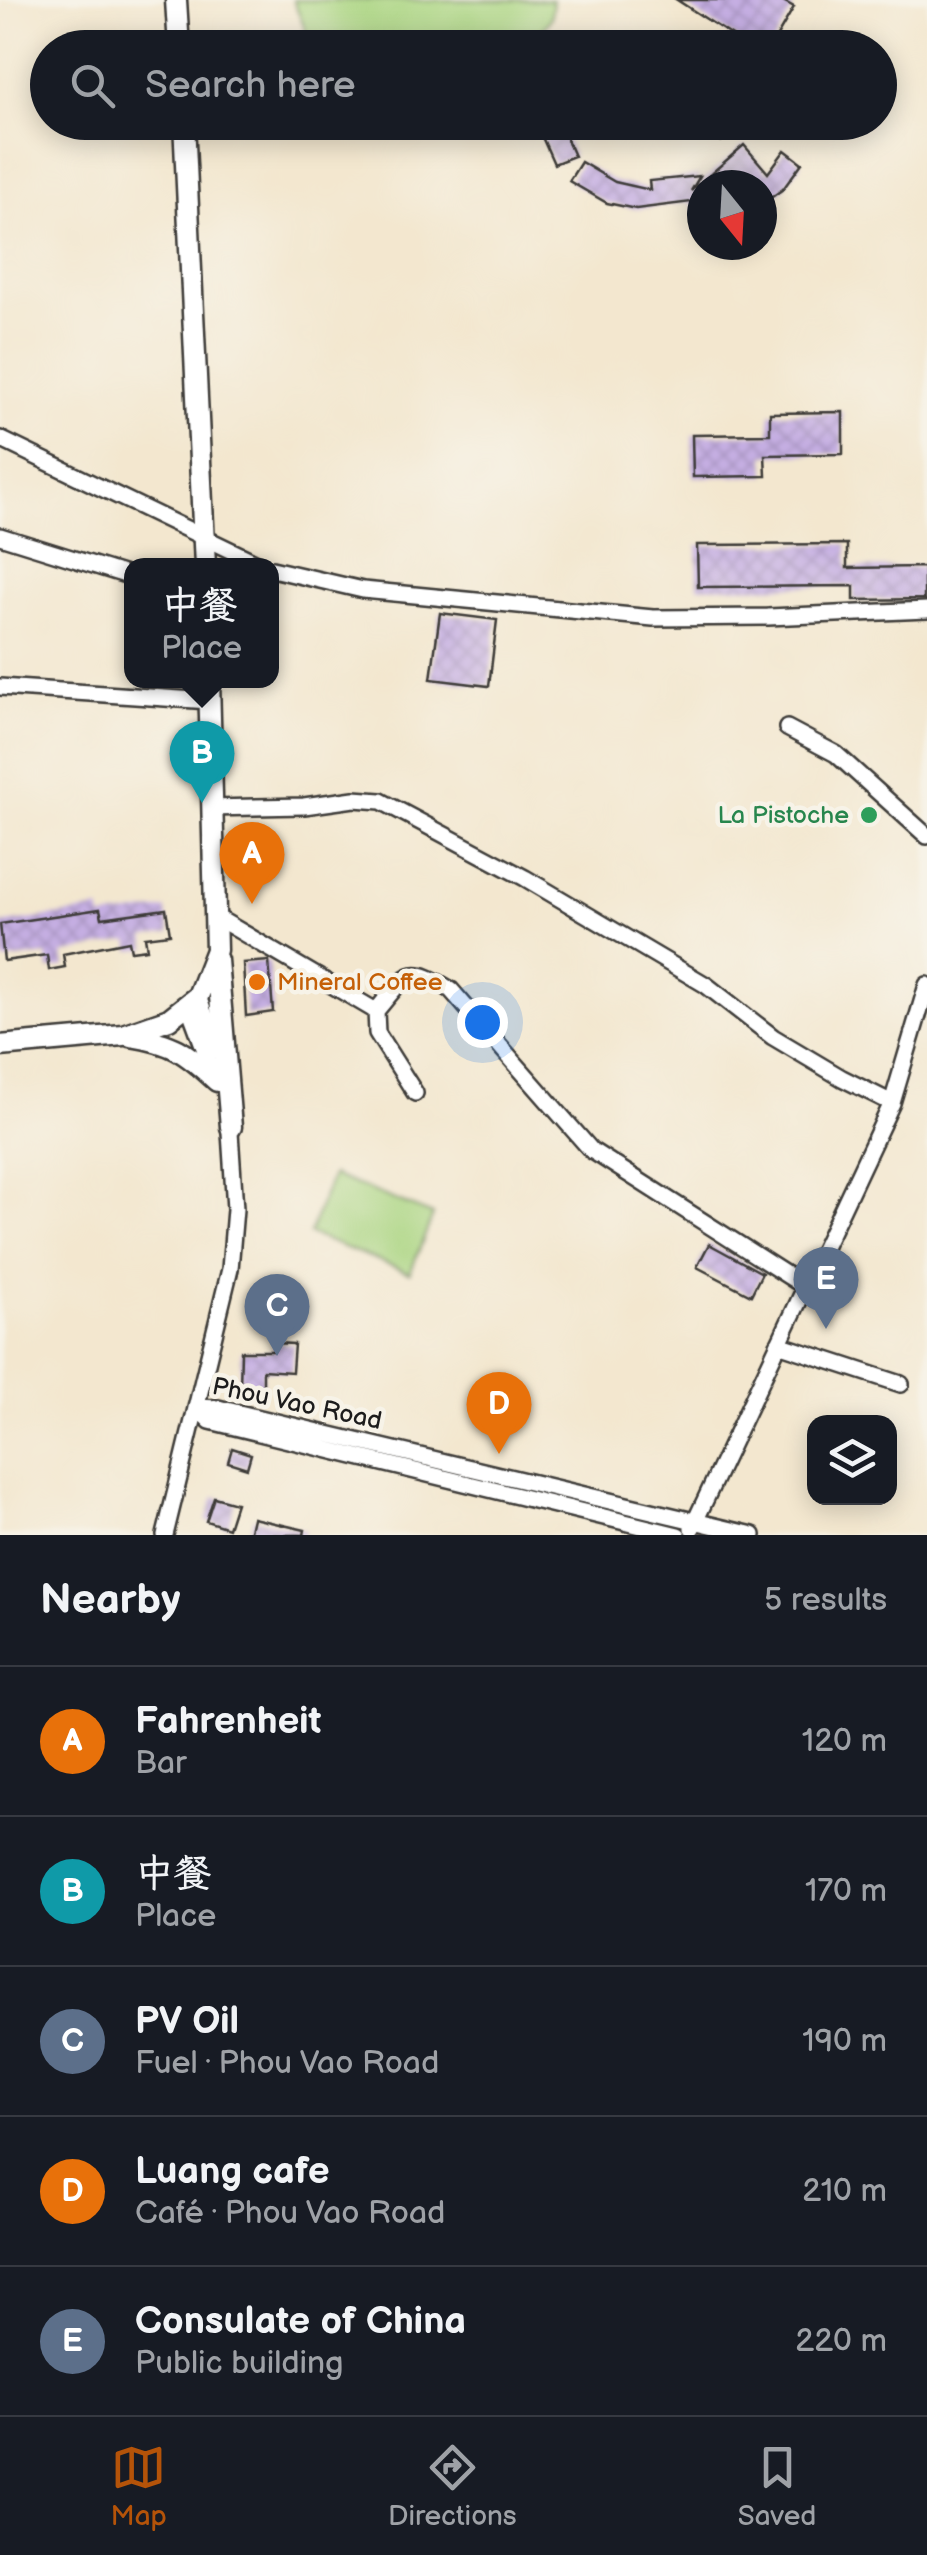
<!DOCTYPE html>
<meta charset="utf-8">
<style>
body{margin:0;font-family:"Balsamiq Sans","LXGW WenKai TC",sans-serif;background:#20242c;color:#f1f3f6}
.controls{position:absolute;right:30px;bottom:30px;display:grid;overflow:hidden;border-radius:20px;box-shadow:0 5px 25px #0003}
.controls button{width:90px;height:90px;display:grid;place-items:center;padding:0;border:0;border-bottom:2px solid #363941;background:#171b24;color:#f1f3f6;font:50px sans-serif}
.compass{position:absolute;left:687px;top:170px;width:90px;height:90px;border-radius:50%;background:#171b24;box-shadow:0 5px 25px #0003;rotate:162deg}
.you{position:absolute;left:482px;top:1022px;width:35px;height:35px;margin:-25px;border:8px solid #fff;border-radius:50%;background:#1a73e8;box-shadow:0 0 0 15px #1a73e833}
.badge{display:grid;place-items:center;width:65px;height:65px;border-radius:50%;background:#b45309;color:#fff;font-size:32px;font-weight:700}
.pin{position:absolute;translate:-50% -82px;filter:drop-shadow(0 2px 5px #0008)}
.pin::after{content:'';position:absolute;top:52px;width:35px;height:30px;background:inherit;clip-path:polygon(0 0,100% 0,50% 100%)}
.popup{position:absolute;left:124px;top:558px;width:155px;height:130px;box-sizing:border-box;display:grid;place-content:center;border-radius:20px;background:#171b24;filter:drop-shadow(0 2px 8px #0005);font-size:32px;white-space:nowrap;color:#9ea1a6}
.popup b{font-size:38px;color:#f1f3f6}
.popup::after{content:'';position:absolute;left:50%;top:100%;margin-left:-20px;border:20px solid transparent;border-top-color:#171b24}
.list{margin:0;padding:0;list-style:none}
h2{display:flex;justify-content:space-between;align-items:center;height:130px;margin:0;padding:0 40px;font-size:42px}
h2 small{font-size:32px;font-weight:400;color:#9ea1a6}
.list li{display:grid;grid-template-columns:65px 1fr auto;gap:30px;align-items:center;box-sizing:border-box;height:150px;padding:0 40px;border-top:2px solid #363941}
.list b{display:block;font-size:38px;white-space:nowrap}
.list p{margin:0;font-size:32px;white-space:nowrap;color:#9ea1a6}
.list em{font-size:32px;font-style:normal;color:#9ea1a6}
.icon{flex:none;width:55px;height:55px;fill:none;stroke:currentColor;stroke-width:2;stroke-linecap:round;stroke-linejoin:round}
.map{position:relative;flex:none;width:927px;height:1535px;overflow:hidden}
.search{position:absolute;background:#171b24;box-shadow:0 5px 25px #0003;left:30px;right:30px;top:30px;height:110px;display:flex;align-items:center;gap:25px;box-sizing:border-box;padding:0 35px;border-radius:55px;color:#9ea1a6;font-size:38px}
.sheet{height:880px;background:#171b24}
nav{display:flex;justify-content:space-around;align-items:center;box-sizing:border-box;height:140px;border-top:2px solid #363941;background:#171b24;font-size:28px;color:#9ea1a6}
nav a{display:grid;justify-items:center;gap:5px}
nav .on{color:#b45309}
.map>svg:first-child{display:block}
.pitch{fill:#a9d480;stroke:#62784e;stroke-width:2.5}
.building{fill:url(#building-cross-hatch)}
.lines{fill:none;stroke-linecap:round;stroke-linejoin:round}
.minor-casing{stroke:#3c3a37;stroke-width:20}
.major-casing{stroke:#3c3a37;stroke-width:25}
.minor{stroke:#fff;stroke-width:15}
.major{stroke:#fff;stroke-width:20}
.leisure-dot{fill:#2e9e5b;stroke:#f7f3e8;stroke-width:4}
.food-dot{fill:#e8710a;stroke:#f7f3e8;stroke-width:4}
.labels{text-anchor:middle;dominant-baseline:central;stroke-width:9;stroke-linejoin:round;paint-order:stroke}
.leisure-label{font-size:25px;fill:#27864d;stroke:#f7f3e8;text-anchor:end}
.food-label{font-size:25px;fill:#c56008;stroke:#f7f3e8;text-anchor:start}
.street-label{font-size:25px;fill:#1c1c1c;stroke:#f7f3e8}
</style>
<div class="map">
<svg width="927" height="1535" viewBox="0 0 927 1535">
<defs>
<pattern id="building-cross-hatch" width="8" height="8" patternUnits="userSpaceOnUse" patternTransform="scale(2.5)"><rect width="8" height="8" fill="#c5aee2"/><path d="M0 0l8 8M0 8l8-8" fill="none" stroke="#a995c1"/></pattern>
</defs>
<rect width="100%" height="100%" fill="#f7f3e8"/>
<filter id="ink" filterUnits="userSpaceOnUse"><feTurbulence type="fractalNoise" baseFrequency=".01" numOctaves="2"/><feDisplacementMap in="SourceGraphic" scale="20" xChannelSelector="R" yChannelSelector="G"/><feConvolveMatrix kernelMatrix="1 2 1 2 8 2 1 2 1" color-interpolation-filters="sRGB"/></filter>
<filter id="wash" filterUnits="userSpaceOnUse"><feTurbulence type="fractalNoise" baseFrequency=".0048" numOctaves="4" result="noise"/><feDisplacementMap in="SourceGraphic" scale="40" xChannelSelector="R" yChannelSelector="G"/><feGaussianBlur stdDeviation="2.25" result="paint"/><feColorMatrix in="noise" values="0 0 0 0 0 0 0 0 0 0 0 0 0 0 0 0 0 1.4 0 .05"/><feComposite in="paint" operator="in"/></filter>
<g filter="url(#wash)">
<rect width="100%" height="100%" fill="#f3e7cf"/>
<path class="pitch" d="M293,0H553L551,18L531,47L313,48Z
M332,1175L433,1215L410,1273L309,1234Z"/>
<g id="blocks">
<path class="building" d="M677,0H781L794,7L770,48H751Z
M706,122H732L721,141L701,130Z
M562,129L574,156L554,164L542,137Z
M744,145L768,173L785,150L802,163L783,189L762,204V185H702V228L699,229L691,202L636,209L607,203L569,181L581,162L615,182L650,190L649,181L700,176L691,191Z
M843,412V454L765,455L766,476L693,477L692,435L770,434V413Z
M847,544V568L924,567V599L854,600V586L698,587L697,545Z
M440,613L497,620L489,686L431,679Z
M100,909L102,918L166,909L170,934L145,937L147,949L131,951L129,941L63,954L65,967L49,970L47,955L4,961L0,924Z
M269,961L273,1012L246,1016L243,963Z
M709,1244L762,1273L751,1295L697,1267Z
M273,1343L294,1344L292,1372L263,1370V1389L240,1388L241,1351H273Z
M232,1448L251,1454L247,1468L228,1462Z
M214,1497L236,1503L228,1528L206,1521Z
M253,1518L305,1530L304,1535H249Z"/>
</g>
</g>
<g filter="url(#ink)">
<use href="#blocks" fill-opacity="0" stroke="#3c3a37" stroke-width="2.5"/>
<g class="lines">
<defs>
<path id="minor" d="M0,439L263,566
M0,536L132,577
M272,569L363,590L653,618L768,617L927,610
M0,687L210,701
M787,728L836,754L927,836
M211,808L304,806L354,799L381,801L525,878L706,985L773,1037L842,1078L892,1103
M216,917L376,1011L377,1033L415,1093
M198,996L217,1050
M188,1005L216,1080
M376,1011C407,975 406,962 451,990L591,1150L804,1286
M778,1344L901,1384
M692,1528L892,1103L927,985
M165,1535L230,1269L235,1209L229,1117
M678,1535L210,1421L196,1407L218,1408L753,1535"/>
<path id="major" d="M176,0L179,48
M184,122L205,566
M217,960L231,1127
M130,1036C173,1043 185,1051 217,1081
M0,1046L123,1035L169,1019L198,996L216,950L209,680"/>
</defs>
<use href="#minor" class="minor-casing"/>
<use href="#major" class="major-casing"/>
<use href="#minor" class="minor"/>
<use href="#major" class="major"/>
</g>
</g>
<circle class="leisure-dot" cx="869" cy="815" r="10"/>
<circle class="food-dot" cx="257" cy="982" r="10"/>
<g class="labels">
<g class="leisure-label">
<text x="849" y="815">La Pistoche</text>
</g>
<g class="food-label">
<text x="277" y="982">Mineral Coffee</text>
</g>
<g class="street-label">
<text transform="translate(297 1404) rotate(12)">Phou Vao Road</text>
</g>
</g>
</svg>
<div class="controls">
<button><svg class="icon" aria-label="layers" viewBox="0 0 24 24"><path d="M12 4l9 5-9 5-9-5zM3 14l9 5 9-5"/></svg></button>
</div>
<svg class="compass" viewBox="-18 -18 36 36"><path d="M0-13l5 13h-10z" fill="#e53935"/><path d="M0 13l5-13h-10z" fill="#9ea1a6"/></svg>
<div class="you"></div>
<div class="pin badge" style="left:252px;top:904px;background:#e8710a">A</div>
<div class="pin badge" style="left:202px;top:803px;background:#0f9aa8">B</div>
<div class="popup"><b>中餐</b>Place</div>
<div class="pin badge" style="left:277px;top:1356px;background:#5c6f8a">C</div>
<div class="pin badge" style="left:499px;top:1454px;background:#e8710a">D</div>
<div class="pin badge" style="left:826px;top:1329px;background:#5c6f8a">E</div>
<div class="search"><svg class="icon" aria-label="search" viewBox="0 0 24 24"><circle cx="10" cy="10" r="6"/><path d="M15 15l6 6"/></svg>Search here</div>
</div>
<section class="sheet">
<h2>Nearby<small>5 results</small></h2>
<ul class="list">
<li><span class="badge" style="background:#e8710a">A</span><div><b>Fahrenheit</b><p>Bar</p></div><em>120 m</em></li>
<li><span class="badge" style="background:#0f9aa8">B</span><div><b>中餐</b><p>Place</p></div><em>170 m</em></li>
<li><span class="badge" style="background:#5c6f8a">C</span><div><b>PV Oil</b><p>Fuel · Phou Vao Road</p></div><em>190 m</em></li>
<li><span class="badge" style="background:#e8710a">D</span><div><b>Luang cafe</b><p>Café · Phou Vao Road</p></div><em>210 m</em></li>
<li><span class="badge" style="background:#5c6f8a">E</span><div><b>Consulate of China</b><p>Public building</p></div><em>220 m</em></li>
</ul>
</section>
<nav>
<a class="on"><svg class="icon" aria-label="map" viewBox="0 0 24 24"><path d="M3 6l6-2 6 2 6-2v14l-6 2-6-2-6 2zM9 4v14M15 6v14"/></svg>Map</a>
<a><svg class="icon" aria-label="directions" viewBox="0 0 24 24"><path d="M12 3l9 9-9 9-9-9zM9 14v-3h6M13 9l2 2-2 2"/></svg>Directions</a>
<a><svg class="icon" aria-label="saved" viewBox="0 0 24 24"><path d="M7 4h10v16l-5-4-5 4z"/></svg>Saved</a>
</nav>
